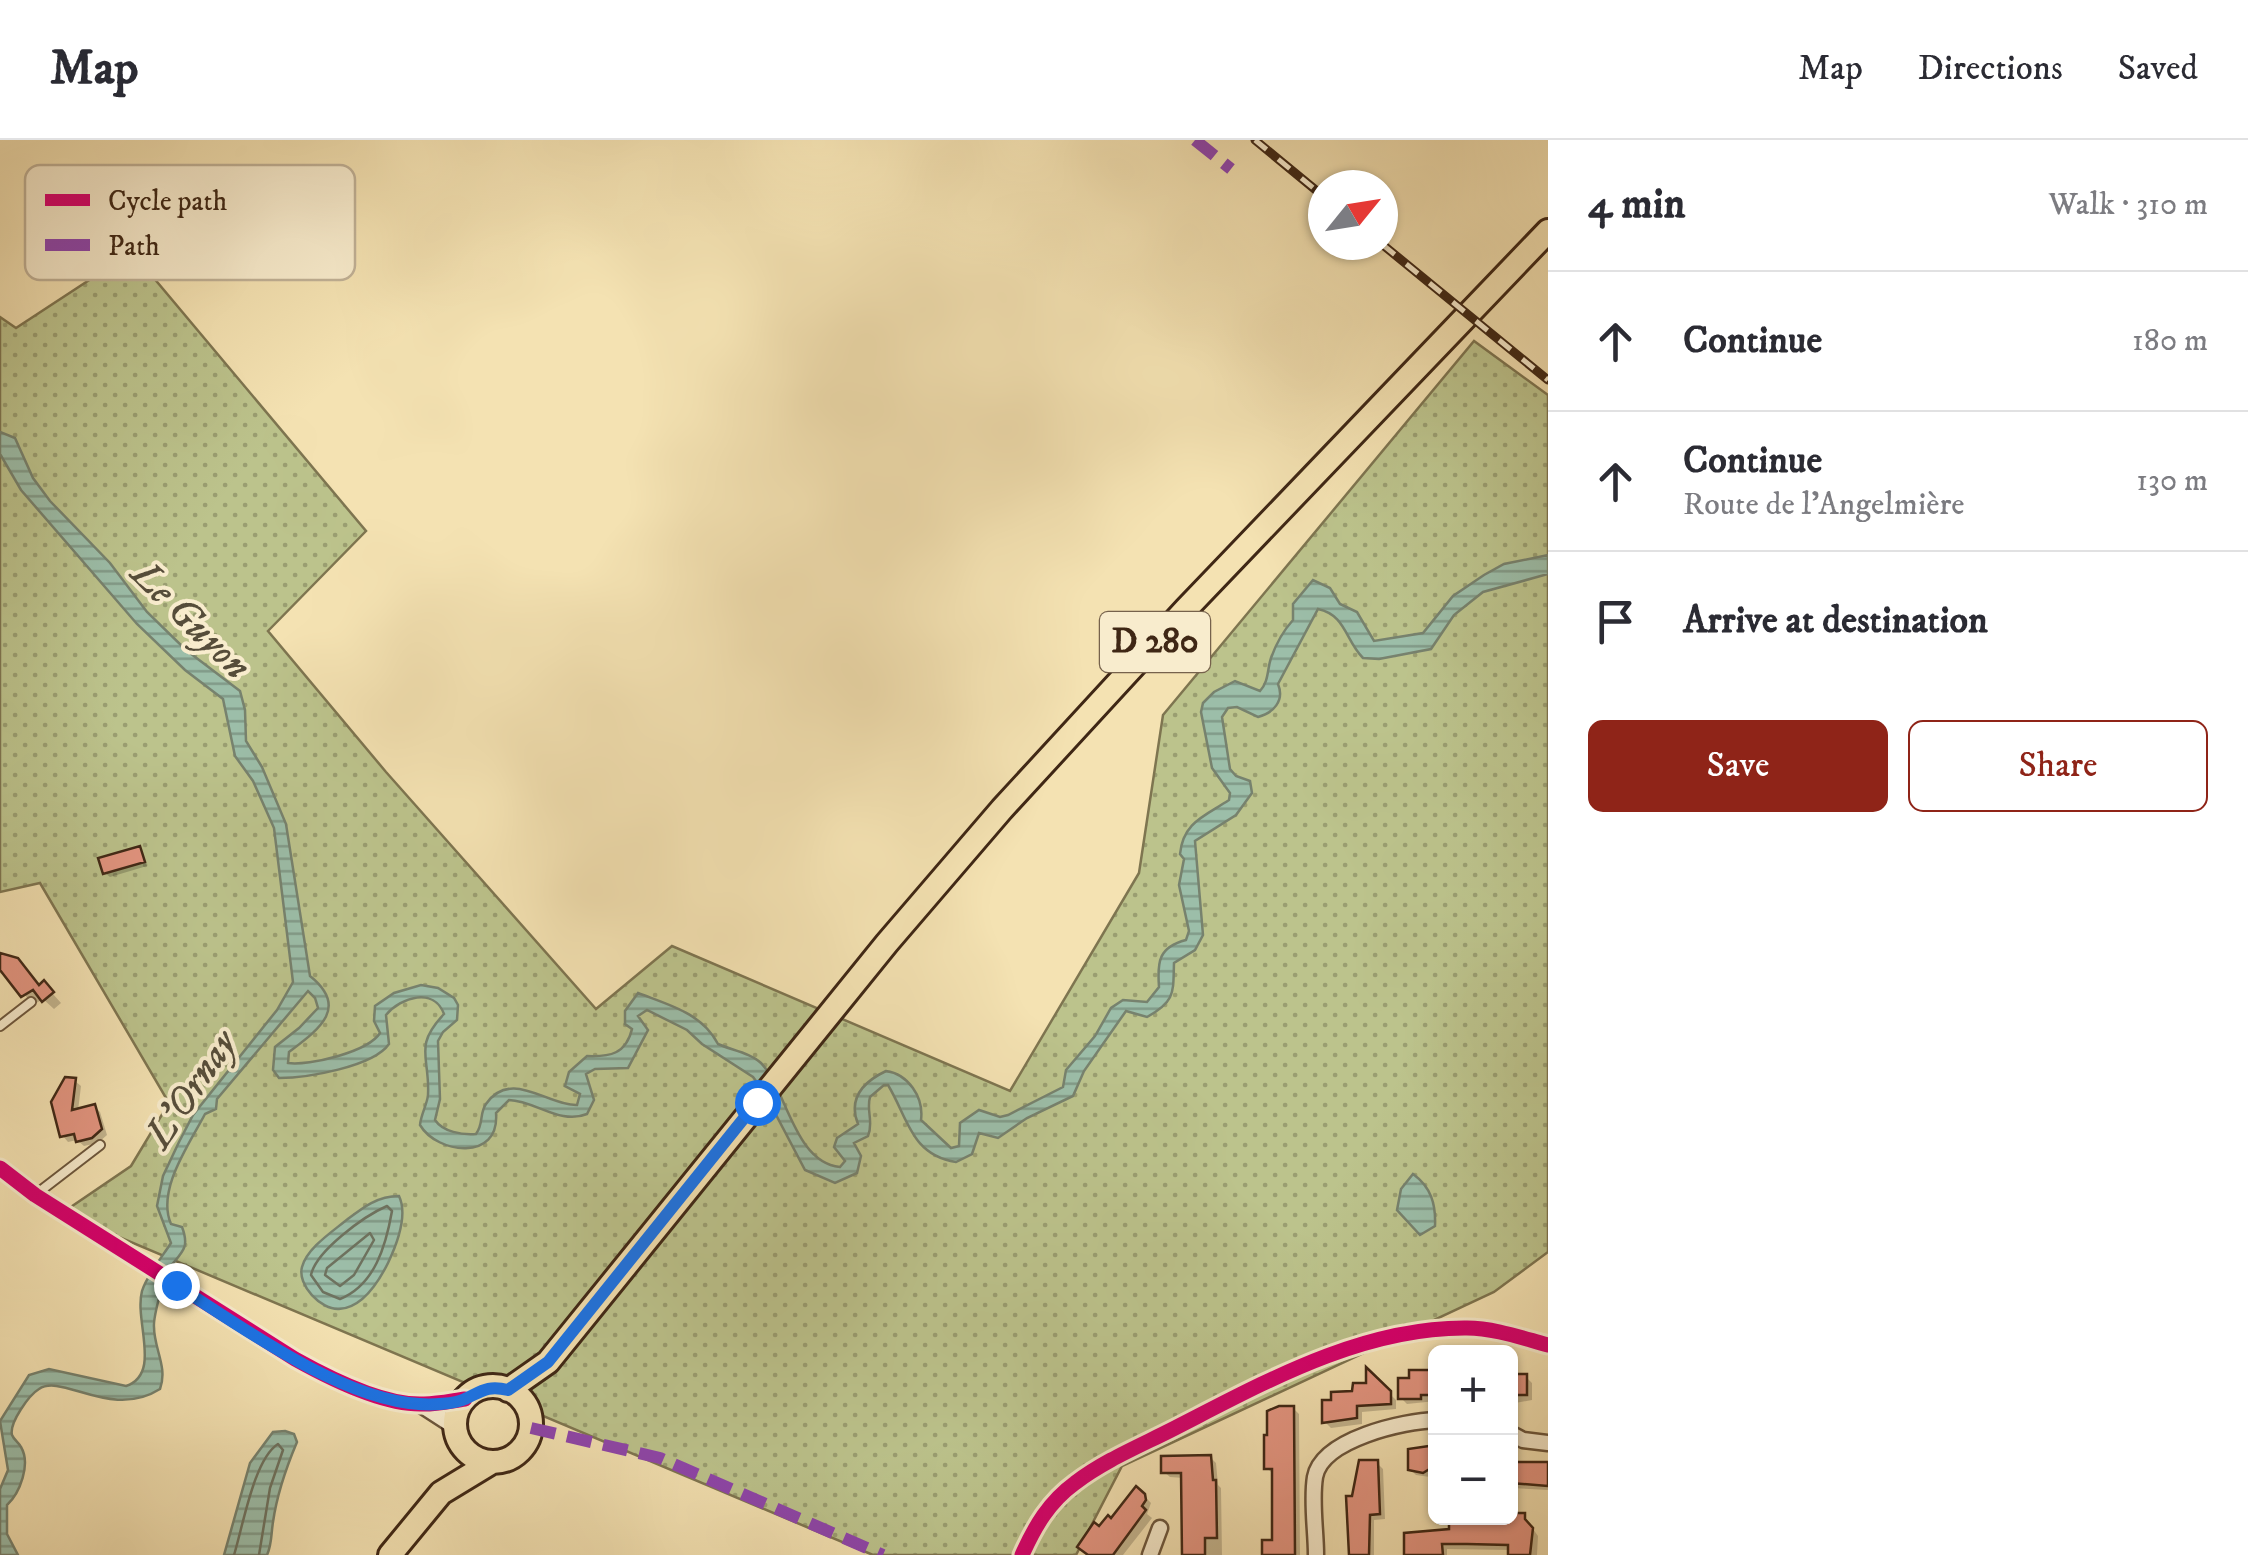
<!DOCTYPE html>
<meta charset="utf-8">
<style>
body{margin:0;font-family:"IM FELL DW Pica",serif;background:#f2f2f3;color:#2b2b33}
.controls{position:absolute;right:30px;bottom:30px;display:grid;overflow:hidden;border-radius:15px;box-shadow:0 2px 8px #0004}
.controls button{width:90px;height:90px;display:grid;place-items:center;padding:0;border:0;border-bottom:2px solid #e1e1e2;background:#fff;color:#2b2b33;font:50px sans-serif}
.compass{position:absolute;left:1308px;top:30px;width:90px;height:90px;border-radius:50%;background:#fff;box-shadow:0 2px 8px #0004;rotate:60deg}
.stop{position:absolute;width:30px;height:30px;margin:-22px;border:8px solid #1a73e8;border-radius:50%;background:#fff}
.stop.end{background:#1a73e8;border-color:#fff;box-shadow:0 2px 10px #0008}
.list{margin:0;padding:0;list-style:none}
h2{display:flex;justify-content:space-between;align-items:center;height:130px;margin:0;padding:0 40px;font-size:42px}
h2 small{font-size:32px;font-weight:400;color:#7c7c81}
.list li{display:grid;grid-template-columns:65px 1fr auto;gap:30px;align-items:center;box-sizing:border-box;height:140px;padding:0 40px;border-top:2px solid #e1e1e2}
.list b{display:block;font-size:38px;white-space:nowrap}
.list p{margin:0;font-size:32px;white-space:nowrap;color:#7c7c81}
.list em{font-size:32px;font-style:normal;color:#7c7c81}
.actions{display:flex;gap:20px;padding:30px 40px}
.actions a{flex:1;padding:22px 0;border:2px solid #8f2418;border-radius:15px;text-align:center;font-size:35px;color:#8f2418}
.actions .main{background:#8f2418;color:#fff}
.icon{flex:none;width:55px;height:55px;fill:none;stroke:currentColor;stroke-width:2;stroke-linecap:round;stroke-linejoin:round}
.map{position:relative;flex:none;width:1548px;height:1415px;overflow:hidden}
header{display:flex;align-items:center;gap:60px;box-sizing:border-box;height:140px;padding:0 50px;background:#fff;border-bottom:2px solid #e1e1e2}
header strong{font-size:48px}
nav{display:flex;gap:55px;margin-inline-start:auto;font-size:35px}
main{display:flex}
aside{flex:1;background:#fff}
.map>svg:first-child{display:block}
.grass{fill:url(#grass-dots);stroke:#7e7550;stroke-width:2.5}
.water{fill:url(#water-rules);stroke:#77826e;stroke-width:2.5}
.shadow{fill:#0003}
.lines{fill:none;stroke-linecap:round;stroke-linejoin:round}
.shore{stroke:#6e725f;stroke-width:2.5}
.building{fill:#e49581;stroke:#3f2715;stroke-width:2.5}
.service-casing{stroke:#6c563c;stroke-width:12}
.minor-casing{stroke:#6c563c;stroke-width:19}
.primary-casing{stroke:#3f2715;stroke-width:28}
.service{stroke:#f8eccd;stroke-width:8}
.minor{stroke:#f8eccd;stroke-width:14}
.primary{stroke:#f4e2b2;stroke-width:22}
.rail-casing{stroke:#3f2715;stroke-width:9}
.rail{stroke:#f8eccd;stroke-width:5;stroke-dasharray:15;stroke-linecap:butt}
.quiet{stroke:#8e44ad;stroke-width:12;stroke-dasharray:25 12;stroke-linecap:butt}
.cycleway-casing{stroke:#f8eccd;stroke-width:21}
.cycleway{stroke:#d6006c;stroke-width:15}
.route{stroke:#1a73e8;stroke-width:12}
.labels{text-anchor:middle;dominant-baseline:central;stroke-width:8;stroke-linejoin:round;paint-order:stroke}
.shield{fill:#f8eccd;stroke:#76624c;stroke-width:2.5}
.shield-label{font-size:35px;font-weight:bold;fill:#3f2715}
.water-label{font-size:40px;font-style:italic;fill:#564d3a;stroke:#f8eccd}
.key{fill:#f8eccd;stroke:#c0b196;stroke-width:2.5}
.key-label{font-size:28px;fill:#3f2715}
</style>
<header>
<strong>Map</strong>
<nav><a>Map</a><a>Directions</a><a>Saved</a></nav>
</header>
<main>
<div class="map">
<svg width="1548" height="1415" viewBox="0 0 1548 1415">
<defs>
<pattern id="grass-dots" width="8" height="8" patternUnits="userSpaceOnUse" patternTransform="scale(2.5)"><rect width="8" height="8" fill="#bcc38c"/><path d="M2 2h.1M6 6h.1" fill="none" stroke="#9a9e71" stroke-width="1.8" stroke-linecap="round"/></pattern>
<pattern id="water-rules" width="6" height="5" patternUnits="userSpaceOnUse" patternTransform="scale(2.5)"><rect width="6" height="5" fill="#9cbea9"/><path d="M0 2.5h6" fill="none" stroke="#819a88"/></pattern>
</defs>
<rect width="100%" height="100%" fill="#f4e2b2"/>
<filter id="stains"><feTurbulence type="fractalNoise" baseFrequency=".002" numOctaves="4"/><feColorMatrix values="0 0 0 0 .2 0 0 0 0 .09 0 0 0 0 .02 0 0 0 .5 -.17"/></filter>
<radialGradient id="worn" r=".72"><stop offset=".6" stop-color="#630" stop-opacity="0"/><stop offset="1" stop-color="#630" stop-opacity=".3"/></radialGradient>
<path class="grass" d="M132,112L366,391L268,491L386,632L596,869L672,806L1010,951L1139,733L1163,575L1474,201L1548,255V1112L1494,1152L1122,1326L1076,1415H873L62,1073L131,1026L169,963L40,743L0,752V177L16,188Z"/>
<path class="water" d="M0,292L15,298L33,338L50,361L110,423L147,472L186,510L240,551L245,570L246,601L262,627L286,684L310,836C350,868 318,890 289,912L288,923C309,926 368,912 380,893L374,881L375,866L394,853L421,845L438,848L454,858L458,865L457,880L443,892L438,901L440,959L435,980C443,992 462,995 476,994C484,983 479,974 486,964C511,928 548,966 577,965L580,954L565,946L569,932L587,916C610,917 626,914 632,889L625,884V871L638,853C669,865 702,873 718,904C731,910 751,913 761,923C787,950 794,1022 840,1027L845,1021L834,1007L837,998L858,984C848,959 863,942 886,931C908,934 924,957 921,980L951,1008L959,1006L960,983L979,970L1000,977L1008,975L1063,947L1066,930L1095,896L1111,868L1123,860L1147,862L1159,847C1157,821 1159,807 1186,800L1189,791L1179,745L1184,719L1180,714C1183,682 1205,676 1229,660L1230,653L1212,628L1201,572L1203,563L1214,552L1235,541L1260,551C1269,541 1267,530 1271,518C1276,504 1283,491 1293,480V464L1313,440L1330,448L1340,464L1357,472L1374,501L1423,493L1453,456L1484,435L1504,424L1548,415V434L1483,452L1454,475L1431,509L1379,519L1363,518C1345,500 1346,475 1318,469L1278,544C1285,561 1273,573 1258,577L1237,567L1228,568L1222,577L1230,629L1236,636L1250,641L1252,653L1236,675L1195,701L1203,795L1195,810L1174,823C1173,852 1176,861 1147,877L1126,871L1084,931L1073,956L1027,978L998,998L979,993L972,1014L956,1022C911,1015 908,978 888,945H884L870,957C866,971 874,982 868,996L854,1003L861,1016L857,1033L835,1043L805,1030L764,952L753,937L702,904L687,890L647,870L638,876L648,890L628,928L595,929L586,934L594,960L587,974C560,985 536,961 509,960L496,973C500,1022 437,1014 420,985C421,974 427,965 428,955C430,916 413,907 444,874C434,847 401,857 386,875L389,904C373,927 306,938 279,938L273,930L275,907L299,888L318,868L315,858L308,851L217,959L216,969L205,974C190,1003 156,1050 171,1084L182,1087C190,1108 182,1112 170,1127C164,1135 153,1178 154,1187C154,1209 168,1227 160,1249C111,1280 62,1233 39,1249C29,1255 9,1283 12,1295C14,1300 19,1303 21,1307C31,1324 20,1353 7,1365V1394L18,1415H0V1349L8,1330L0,1281L29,1235L49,1229L126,1246C162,1234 134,1181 142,1151C147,1135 162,1117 171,1103L157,1066L163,1036L179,1002L193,975L277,870L293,842L274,688L253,641L235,616L223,559L185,530L137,484L21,350L0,314Z
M1413,1034C1431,1047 1436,1064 1435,1086L1420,1095L1397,1070L1401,1049Z
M399,1056C408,1075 397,1104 388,1123C379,1141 362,1168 339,1169C321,1170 297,1145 302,1127C307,1109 329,1094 344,1082C361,1069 376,1056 399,1056Z
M285,1291L294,1294L297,1302C286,1328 277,1354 273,1382C271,1394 272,1404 267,1415H224L250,1323L273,1292Z"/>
<path class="shadow" d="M139,708L147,726L110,737L105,733Z
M0,814L40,847L44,844L61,863L54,869L43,859L33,865L12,839L0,833Z
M75,941L81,946L78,971L95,967L100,972L107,995L98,1003L84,1006L77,1000L68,1002L63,996Z
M1368,1233L1396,1260V1269L1362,1272V1284L1331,1288L1325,1282L1355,1253L1368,1246Z
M1436,1234V1261L1407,1264L1401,1258Z
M1510,1237H1526L1532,1243V1260L1510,1264Z
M1293,1268L1299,1274L1300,1415H1265L1275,1403L1273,1334L1267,1328Z
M1436,1309V1334L1430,1337L1416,1335L1410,1329Z
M1210,1317L1216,1323L1218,1345L1221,1348L1222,1415H1184V1338L1170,1337L1164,1332Z
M1510,1322L1548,1324V1350L1510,1348Z
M1377,1323L1383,1329L1385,1379L1374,1380V1415H1348L1354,1359Z
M1143,1355L1151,1363L1147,1374L1152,1378L1123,1415H1086L1100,1390Z
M1524,1376L1538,1396L1537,1415H1510V1410L1447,1409V1415H1406L1452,1391L1488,1378Z"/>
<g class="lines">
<path class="shore" d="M387,1066L392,1071C386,1105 375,1145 340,1159L323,1152L311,1135C316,1111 364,1076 387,1066Z
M370,1093L374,1100L354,1135L340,1146L325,1135L327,1128Z
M234,1415C243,1386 254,1319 278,1304L283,1310L270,1348L259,1415"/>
</g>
<path class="building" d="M140,706L145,722L103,734L98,718Z
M0,813L18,818L39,845L44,840L54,852L42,862L33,850L21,857L0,830Z
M65,937L76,938L72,970L95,964L102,989L92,998L76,1002L74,994L60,997L51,962Z
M1366,1227L1391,1251V1264L1357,1266V1278L1322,1283V1260H1331V1252L1352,1251L1353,1243H1366Z
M1409,1230H1436V1255H1421V1259H1398V1238H1409Z
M1510,1234H1527V1255H1510Z
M1279,1266H1294L1295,1415H1262V1400H1272V1329H1264V1295H1267V1271Z
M1436,1305V1325L1423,1333L1408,1330V1309Z
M1211,1315L1213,1340H1216L1217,1398H1205V1415H1182L1181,1333H1161V1316Z
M1359,1320H1378L1380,1374L1370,1375L1369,1415H1349L1346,1356H1352Z
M1510,1322H1548V1346L1510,1343Z
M1136,1346L1145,1354L1146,1360L1142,1366L1146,1370L1113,1415H1088L1077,1407L1094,1382L1099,1386L1108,1375L1111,1378Z
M1510,1373H1525V1379L1533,1388L1530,1415H1508V1405L1467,1404H1442L1443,1415H1404V1393L1449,1389V1382H1463V1378H1510Z"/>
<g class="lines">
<defs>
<path id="service" d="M0,886L31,862
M35,1055L100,1005"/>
<path id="minor" d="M0,1028L35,1055L295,1219C329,1238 385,1266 424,1264C438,1264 451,1261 465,1259
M421,1265L455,1287
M1510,1293L1523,1300L1548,1303
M1022,1415C1035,1386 1049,1362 1075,1343C1105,1320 1142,1305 1175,1288C1265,1242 1362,1187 1467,1188C1494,1188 1522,1198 1548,1205
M1150,1415L1160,1388
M1316,1415C1316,1391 1311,1361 1315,1337C1322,1299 1404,1281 1436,1280"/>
<path id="primary" d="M455 1284a38 38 0 1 1 76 0a38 38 0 1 1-76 0Z
M508,1250L548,1222L887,803L1002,669L1186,469L1548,91
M390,1415L441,1353L492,1322"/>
</defs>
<use href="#service" class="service-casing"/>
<use href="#minor" class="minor-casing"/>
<use href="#primary" class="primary-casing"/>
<use href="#service" class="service"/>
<use href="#minor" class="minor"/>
<use href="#primary" class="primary"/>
<defs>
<path id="rail" d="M1255,0L1323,56
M1383,105L1548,240"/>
</defs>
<use href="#rail" class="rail-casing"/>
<use href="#rail" class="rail"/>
<path class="quiet" d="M1195,0L1231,29
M531,1288L660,1318L883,1415"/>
<defs>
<path id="cycleway" d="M0,1028L35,1055L295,1219C329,1238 385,1266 424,1264C438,1264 451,1261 465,1259
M1022,1415C1035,1386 1049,1362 1075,1343C1105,1320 1142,1305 1175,1288C1265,1242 1362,1187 1467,1188C1494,1188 1522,1198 1548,1205"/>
</defs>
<use href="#cycleway" class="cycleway-casing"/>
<use href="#cycleway" class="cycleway"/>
</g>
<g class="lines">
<path class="route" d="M176,1145C242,1187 340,1259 419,1264C431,1265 455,1264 465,1259C482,1251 488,1245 508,1250L548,1222L757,962"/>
</g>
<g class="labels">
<rect class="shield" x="1100" y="472" width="110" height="60" rx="8"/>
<g class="shield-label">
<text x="1155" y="502">D 280</text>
</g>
<g class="water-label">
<text transform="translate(190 481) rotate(45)">Le Guyon</text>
<text transform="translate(192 950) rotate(-56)">L'Ornay</text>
</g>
</g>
<rect x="25" y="25" width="330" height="115" rx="15" class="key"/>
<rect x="45" y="54" width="45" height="12" fill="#d6006c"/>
<rect x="45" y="99" width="45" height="12" fill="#8e44ad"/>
<g class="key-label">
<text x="108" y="70">Cycle path</text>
<text x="108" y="115">Path</text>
</g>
<rect width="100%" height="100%" filter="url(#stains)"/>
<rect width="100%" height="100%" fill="url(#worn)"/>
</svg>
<div class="controls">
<button>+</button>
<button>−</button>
</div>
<svg class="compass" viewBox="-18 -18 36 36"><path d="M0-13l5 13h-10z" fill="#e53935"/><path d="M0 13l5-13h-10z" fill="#7c7c81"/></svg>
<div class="stop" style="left:757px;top:962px"></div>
<div class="stop end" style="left:176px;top:1145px"></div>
</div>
<aside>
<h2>4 min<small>Walk · 310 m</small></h2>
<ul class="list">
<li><svg class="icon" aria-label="ahead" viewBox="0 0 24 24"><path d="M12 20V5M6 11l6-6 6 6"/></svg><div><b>Continue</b></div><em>180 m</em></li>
<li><svg class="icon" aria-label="ahead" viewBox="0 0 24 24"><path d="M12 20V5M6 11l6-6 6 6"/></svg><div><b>Continue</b><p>Route de l'Angelmière</p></div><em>130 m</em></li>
<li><svg class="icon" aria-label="arrive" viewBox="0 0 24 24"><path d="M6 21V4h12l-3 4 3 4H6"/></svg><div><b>Arrive at destination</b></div></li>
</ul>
<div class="actions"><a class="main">Save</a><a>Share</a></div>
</aside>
</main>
